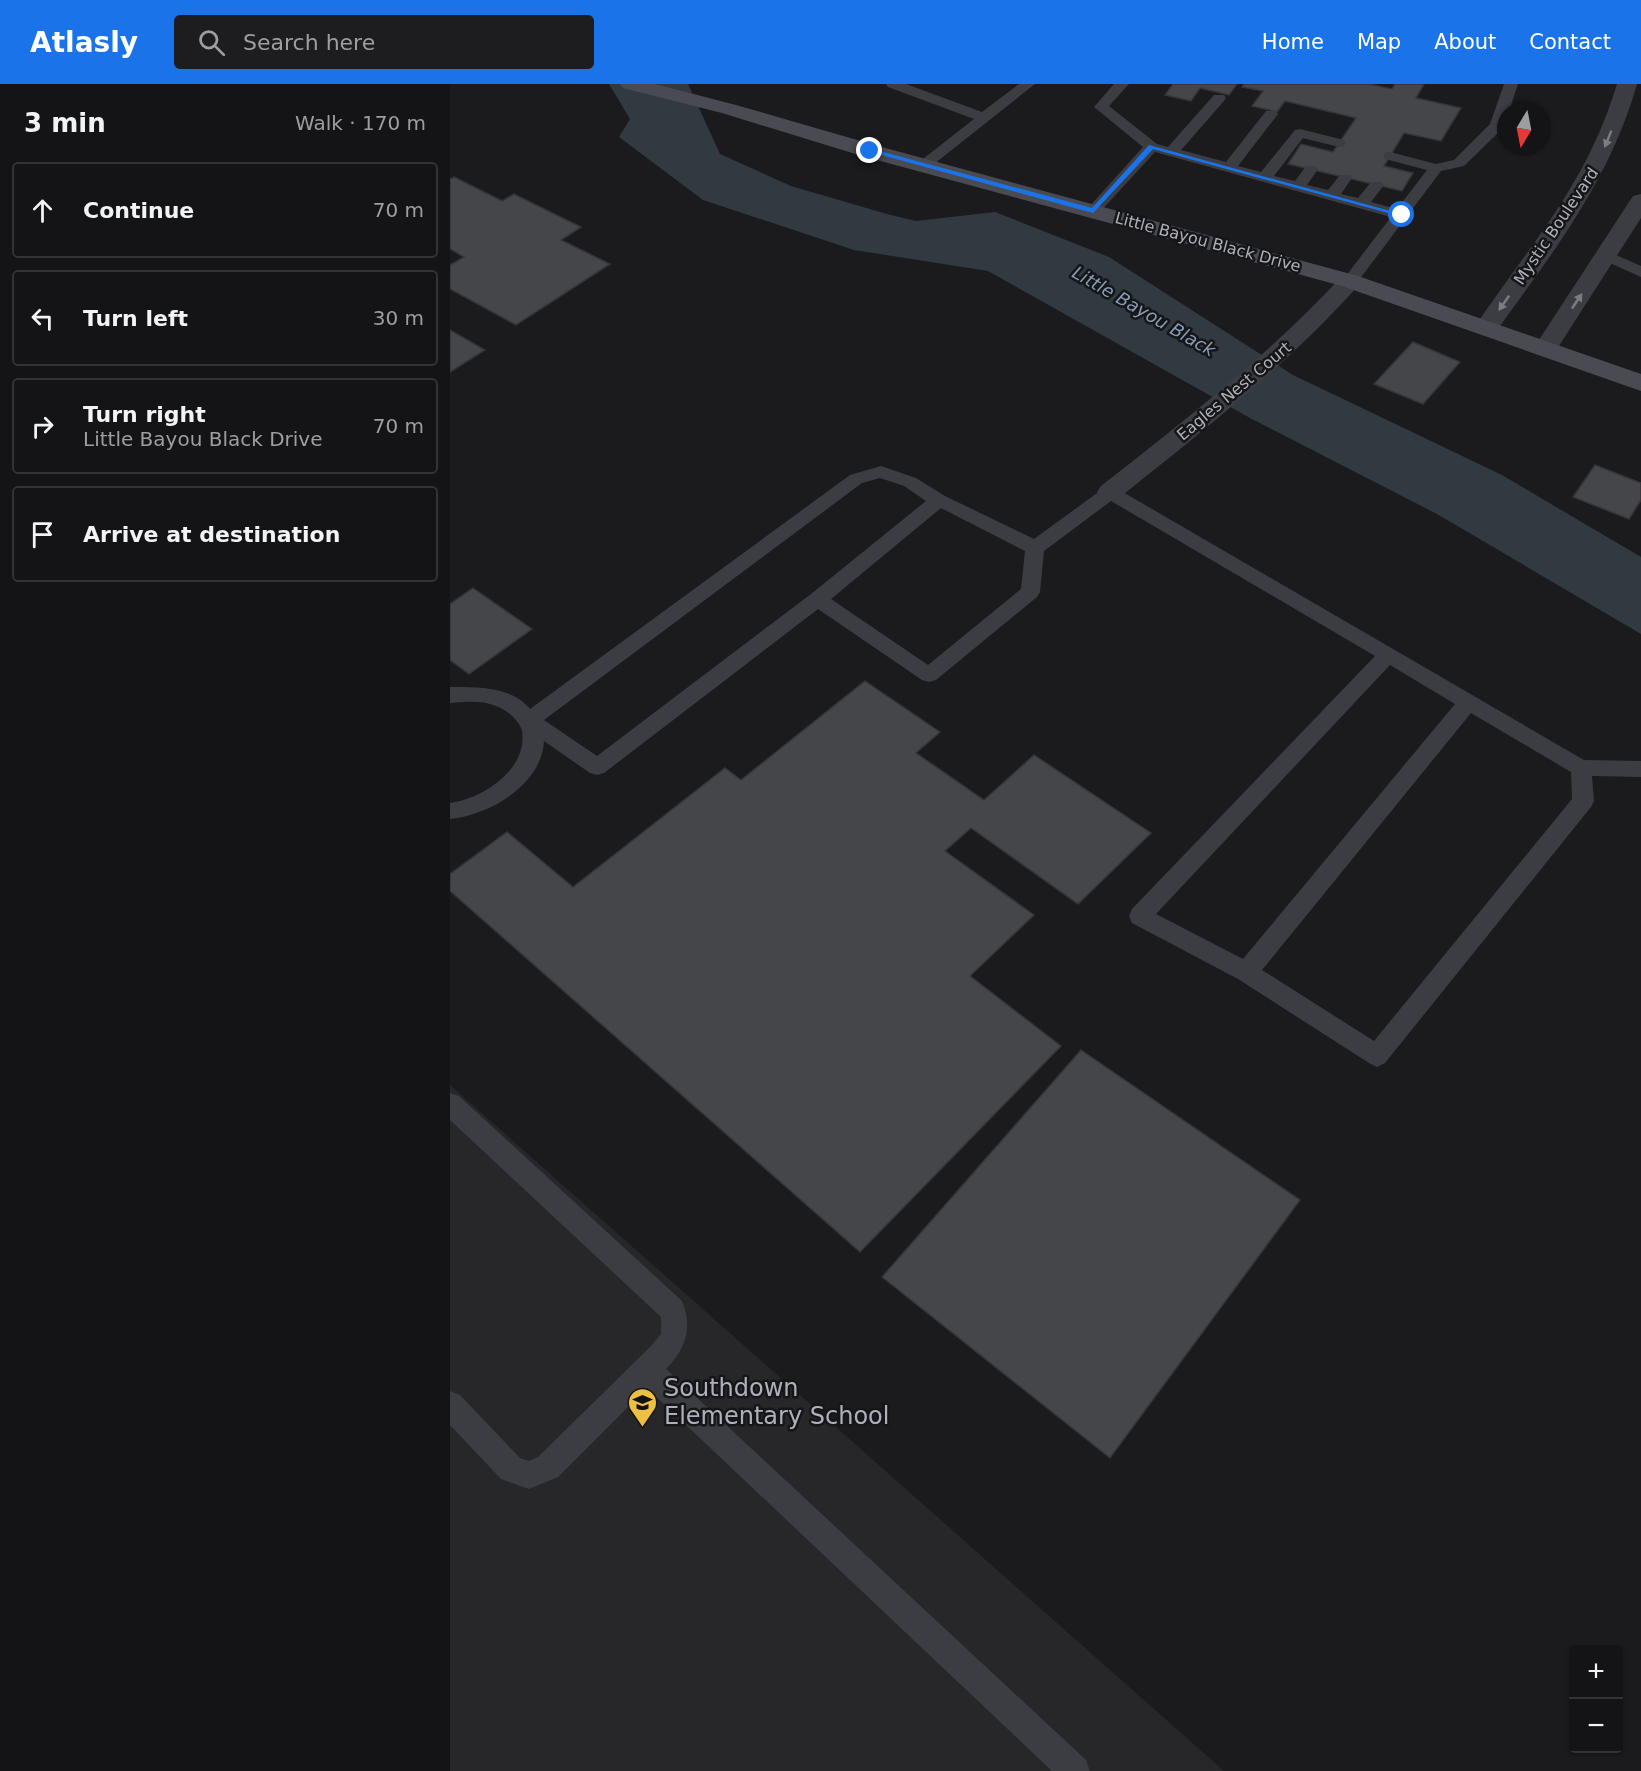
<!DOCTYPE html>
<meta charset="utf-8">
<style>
body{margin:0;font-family:"DejaVu Sans",sans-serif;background:#1d1d1f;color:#f1f3f6}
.controls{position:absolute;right:18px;bottom:18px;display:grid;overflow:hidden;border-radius:6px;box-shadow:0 2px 4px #0004}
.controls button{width:54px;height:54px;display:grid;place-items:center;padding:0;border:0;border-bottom:2px solid #333335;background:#141416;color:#f1f3f6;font:30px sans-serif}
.compass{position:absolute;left:1047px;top:18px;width:54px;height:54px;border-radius:50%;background:#141416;box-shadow:0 2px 4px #0004;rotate:190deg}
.stop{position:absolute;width:18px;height:18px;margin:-14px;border:4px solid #1a73e8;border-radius:50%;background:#fff}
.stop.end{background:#1a73e8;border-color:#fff;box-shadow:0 2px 6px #0008}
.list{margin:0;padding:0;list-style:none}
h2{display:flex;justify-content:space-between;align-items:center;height:78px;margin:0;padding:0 24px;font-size:26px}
h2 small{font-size:20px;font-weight:400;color:#9d9ea1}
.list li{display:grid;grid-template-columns:39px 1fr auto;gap:18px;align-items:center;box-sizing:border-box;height:96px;margin:0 12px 12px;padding:0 12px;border:2px solid #333335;border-radius:6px}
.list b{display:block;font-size:22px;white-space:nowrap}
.list p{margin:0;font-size:20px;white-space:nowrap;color:#9d9ea1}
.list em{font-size:20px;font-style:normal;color:#9d9ea1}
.icon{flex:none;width:33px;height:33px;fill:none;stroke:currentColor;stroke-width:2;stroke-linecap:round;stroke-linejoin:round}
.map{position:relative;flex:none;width:1191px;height:1687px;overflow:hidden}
header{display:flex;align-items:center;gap:36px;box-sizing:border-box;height:84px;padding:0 30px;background:#1a73e8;color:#fff}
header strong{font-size:28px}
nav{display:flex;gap:33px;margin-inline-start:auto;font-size:21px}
.search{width:420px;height:54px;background:#1d1d1f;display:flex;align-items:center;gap:15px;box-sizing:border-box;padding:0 21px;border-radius:6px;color:#9d9ea1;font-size:22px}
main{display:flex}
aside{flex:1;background:#141416}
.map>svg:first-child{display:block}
.built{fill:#27272a}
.water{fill:#313941}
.building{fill:#45464a;stroke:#353539;stroke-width:1.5}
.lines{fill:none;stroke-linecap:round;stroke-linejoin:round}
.service{fill:#3c3d42;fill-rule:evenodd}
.minor{fill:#3c3d42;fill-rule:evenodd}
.secondary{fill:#4a4b52;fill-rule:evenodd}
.oneway{fill:#7b7d85}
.route{fill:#1a73e8}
.labels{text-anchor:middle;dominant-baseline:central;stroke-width:5;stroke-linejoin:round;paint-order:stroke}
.far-street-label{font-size:16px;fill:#aeb1bc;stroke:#161618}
.far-water-label{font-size:18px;font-style:italic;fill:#879cb6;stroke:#161618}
.near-poi-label{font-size:24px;fill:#aeb1bc;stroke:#161618;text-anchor:start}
</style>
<header>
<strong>Atlasly</strong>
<div class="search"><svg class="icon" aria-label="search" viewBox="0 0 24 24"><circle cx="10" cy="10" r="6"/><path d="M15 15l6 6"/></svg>Search here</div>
<nav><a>Home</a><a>Map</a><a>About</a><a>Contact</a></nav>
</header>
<main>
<aside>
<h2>3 min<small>Walk · 170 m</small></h2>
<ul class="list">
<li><svg class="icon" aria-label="ahead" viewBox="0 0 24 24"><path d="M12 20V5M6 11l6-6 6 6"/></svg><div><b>Continue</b></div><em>70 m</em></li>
<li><svg class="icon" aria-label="left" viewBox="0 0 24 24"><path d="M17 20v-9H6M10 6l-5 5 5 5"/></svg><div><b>Turn left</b></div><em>30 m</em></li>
<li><svg class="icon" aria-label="right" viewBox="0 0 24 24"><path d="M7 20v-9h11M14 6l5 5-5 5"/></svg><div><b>Turn right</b><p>Little Bayou Black Drive</p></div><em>70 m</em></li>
<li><svg class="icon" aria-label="arrive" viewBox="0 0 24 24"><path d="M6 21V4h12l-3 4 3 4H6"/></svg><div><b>Arrive at destination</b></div></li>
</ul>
</aside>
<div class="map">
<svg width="1191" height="1687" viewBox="0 0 1191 1687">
<rect width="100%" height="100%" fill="#1b1b1d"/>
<path class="built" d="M0,1001L774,1687H0Z"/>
<path class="water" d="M159,0H238L270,70L341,102L437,130L466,137L545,128L659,173L843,291L1052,391L1191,473V550L987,430L800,334L538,187L404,166L253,116L169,53L180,35Z"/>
<path class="building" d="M723,0H787L779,11L750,4L741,17L715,11Z
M794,0H919L942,5L945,0H974L966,14L1011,24L991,57L954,49L934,82L963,89L952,107L838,80L851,60L883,68L906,34L835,17L827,28L802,22L813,7L792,3Z
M4,93L52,117L64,110L131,143L111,156L160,180L66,241L0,205V181L14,173L0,165V95Z
M0,246L35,266L0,288Z
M963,258L1010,278L973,320L924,300Z
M1145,381L1191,399V416L1179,435L1123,413Z
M23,504L82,545L19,590L0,576V520Z
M415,597L490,648L466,669L534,716L584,671L701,749L628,820L521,744L495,767L584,831L520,892L611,962L410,1168L0,807V790L57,748L123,803L275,684L291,696Z
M631,966L850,1116L660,1374L432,1193Z"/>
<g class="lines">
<path class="service" d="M436,0H456L532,28L569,0H585L479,84L474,85L467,81L469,78L524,35L438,3Z
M664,0H679L659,22L707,60L718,63L764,11H774L776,14L774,17L731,66L776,78L816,27H826L828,30L788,82L811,88L845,46L850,45L894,56L896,59L894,62L889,63L853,54L824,92L845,97L856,82H866L868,85L857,101L878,106L890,91H900L902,94L891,110L908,114L921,98H931L934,101L921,118L947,125L977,86L935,75L933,72L935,69L940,68L986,80L1004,76L1040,40L1054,0H1068L1059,27H1056V37L1052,45L1014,82L991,87L906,200L900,202L892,197L941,133L705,68L648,130H638L635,127L638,124L693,63L644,23Z
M1157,167L1191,182V193L1151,175L1149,172Z
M431,382L466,394L495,412L584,455L654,404H666L1134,676L1191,677V693L1142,692L1144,717L1141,723L935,979L927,983L919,979L788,895L682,839L679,832L682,825L925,572L661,417L594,467L590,508L587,513L486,596L479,598L472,596L368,525L154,689L147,691L140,689L94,657C92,701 39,731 0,735V719C33,715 78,685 72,647C69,636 57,626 46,622C31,616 15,618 0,619V603C27,603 61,602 80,625L400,391ZM430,394L454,402L476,417L361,510L147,672L94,636L412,399ZM491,424L575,467L571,505L478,581L381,515ZM940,581L1005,620L793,875L706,830ZM1021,629L1121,688L1122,715L924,957L812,886Z
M0,1009L9,1012L232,1217C243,1243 236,1265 216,1285L636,1676L640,1687H602L197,1304L108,1393L79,1405L51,1395L0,1341V1307L10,1311L70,1374L79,1377L88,1373L201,1262L211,1250V1233L0,1036Z"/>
<path class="minor" d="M1167,0H1187C1159,98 1103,168 1045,249L1036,251L1027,249L1024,244C1081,159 1136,102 1167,0Z
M1191,110V134L1107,265L1104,270L1095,273L1086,270L1083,265L1183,112Z
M900,190L908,192L912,197L908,202C836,282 753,347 669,414L660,417L651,414L647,408L651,402C735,336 819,271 892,192Z"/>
<path class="secondary" d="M170,0H205L286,21L428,62L908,192L1191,290V307L892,202L412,72L272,29L173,4Z"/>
</g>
<defs><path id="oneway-solid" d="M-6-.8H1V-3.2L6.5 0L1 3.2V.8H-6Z" transform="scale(1.5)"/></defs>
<g class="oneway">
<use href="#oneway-solid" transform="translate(1158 55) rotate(112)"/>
<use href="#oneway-solid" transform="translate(1127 217) rotate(-56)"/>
<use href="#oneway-solid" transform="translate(1054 219) rotate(125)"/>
</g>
<path class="route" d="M699,61L955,131L949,132L703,65L643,129L417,67L422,65L642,124Z"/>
<defs>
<symbol id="school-pin" viewBox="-11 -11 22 30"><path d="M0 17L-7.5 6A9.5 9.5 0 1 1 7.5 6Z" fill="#eec042" stroke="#161618"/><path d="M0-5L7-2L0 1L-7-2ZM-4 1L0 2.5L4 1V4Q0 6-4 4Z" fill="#111"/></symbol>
</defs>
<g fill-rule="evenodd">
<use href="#school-pin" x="176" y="1302" width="33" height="45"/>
</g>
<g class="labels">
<g class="far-street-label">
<text transform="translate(1106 142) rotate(-56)">Mystic Boulevard</text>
<text transform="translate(758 158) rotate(15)">Little Bayou Black Drive</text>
<text transform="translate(784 307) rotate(-40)">Eagles Nest Court</text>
</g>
<g class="far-water-label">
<text transform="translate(694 227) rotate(30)">Little Bayou Black</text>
</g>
<g class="near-poi-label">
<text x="214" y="1304">Southdown<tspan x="214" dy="28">Elementary School</tspan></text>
</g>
</g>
</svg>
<div class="controls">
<button>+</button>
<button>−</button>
</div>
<svg class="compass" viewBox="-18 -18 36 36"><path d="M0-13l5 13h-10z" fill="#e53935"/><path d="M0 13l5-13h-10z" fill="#9d9ea1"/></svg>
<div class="stop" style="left:952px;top:131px"></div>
<div class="stop end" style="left:420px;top:67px"></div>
</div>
</main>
